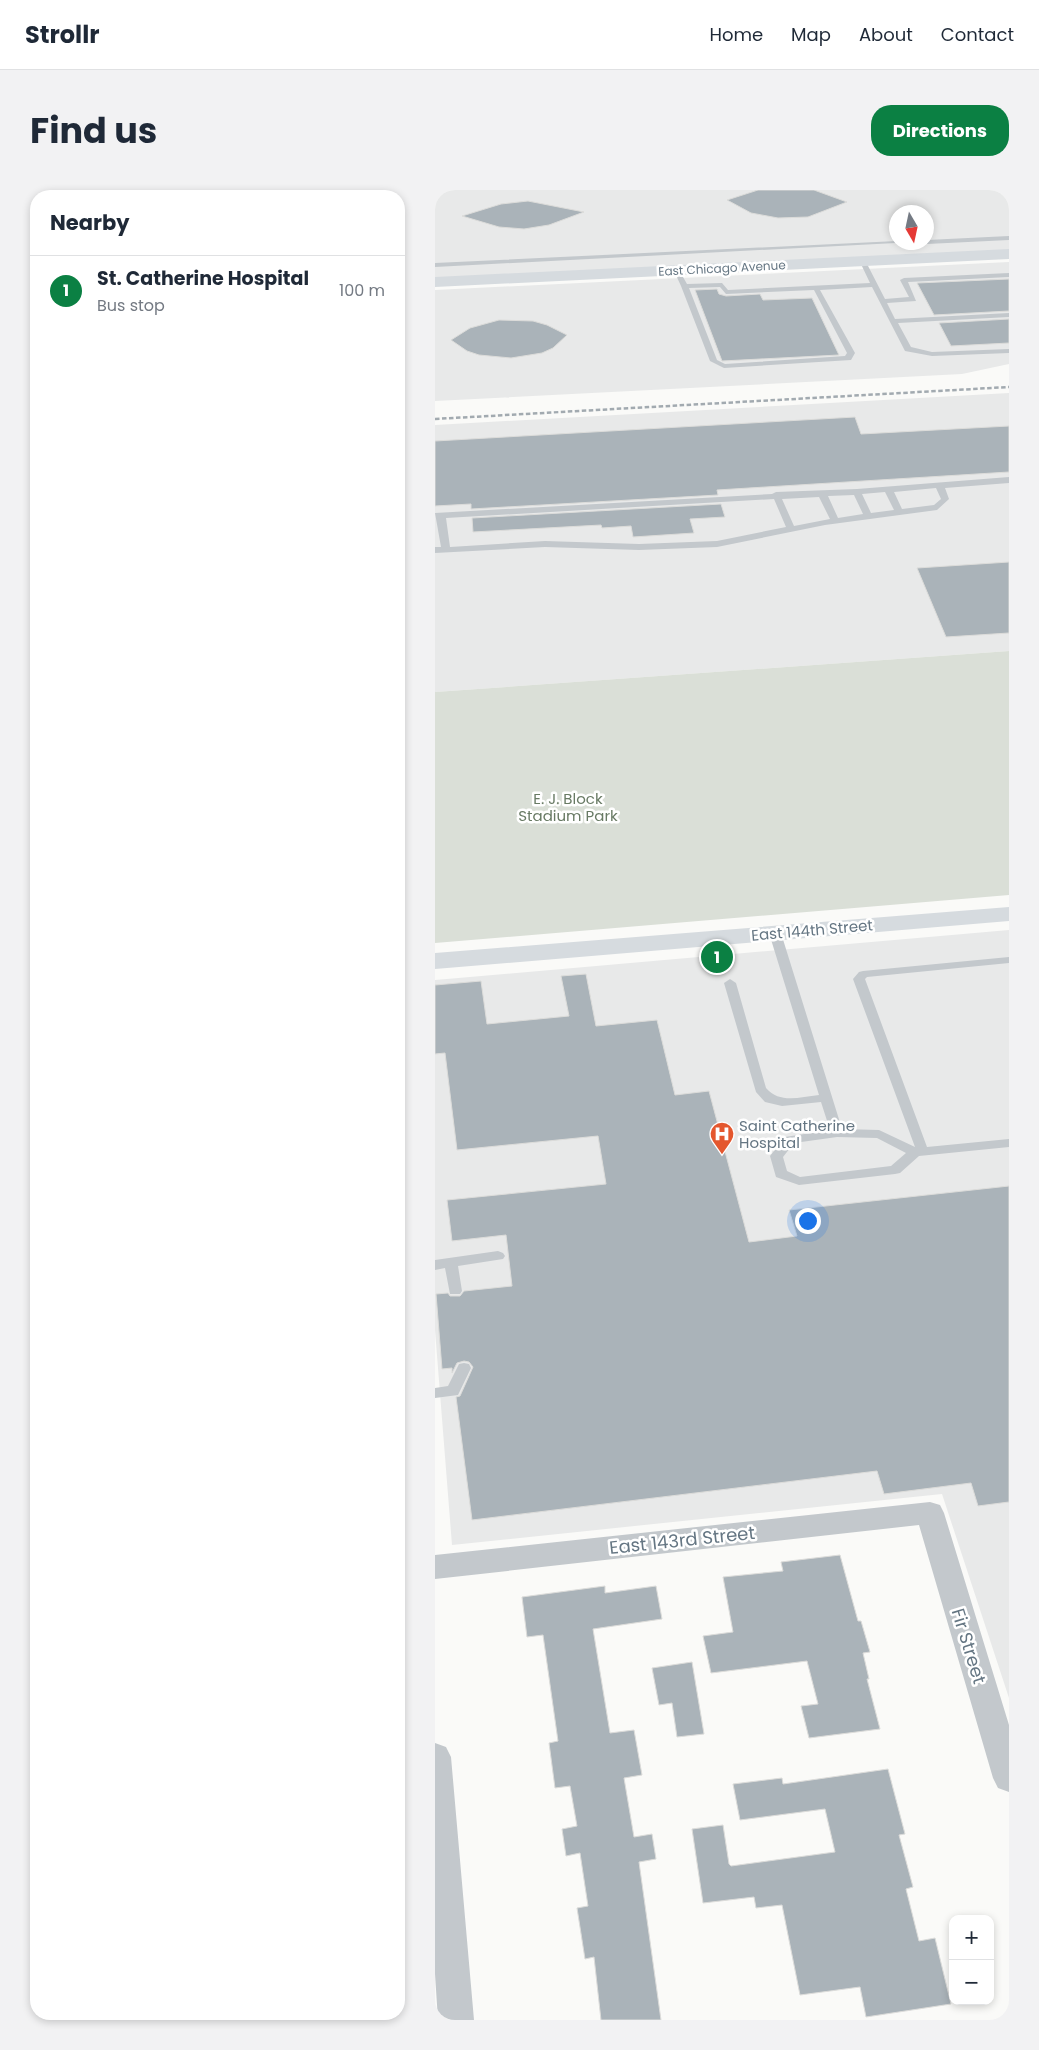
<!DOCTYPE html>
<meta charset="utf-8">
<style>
body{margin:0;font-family:Poppins,sans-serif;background:#f2f2f3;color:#1f2937}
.controls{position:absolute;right:15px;bottom:15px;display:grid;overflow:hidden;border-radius:10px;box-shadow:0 2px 8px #0003}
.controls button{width:45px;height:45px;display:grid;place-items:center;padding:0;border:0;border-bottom:1px solid #e0e1e3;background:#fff;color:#1f2937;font:25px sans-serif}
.compass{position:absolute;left:454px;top:15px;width:45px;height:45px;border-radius:50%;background:#fff;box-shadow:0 2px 8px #0003;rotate:171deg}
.you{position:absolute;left:372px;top:1030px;width:18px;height:18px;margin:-12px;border:4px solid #fff;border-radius:50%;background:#1a73e8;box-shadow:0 0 0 8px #1a73e833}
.badge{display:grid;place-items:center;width:32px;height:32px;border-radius:50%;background:#0b8043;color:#fff;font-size:16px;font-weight:700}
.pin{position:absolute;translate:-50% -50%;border:2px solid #fff;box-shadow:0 1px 5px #0006}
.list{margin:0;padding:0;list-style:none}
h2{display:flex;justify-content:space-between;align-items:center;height:65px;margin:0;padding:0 20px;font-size:21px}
h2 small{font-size:16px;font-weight:400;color:#747a83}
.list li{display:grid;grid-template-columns:32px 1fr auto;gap:15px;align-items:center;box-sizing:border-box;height:70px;padding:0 20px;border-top:1px solid #e0e1e3}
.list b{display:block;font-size:19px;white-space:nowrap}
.list p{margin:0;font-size:16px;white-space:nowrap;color:#747a83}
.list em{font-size:16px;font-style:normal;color:#747a83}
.map{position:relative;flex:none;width:574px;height:1830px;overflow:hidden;border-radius:20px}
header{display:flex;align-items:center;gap:30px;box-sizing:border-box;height:70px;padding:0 25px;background:#fff;border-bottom:1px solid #e0e1e3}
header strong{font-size:24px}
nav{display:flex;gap:28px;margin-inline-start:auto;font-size:18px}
.intro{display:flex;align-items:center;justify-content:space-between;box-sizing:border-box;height:120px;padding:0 30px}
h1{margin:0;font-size:35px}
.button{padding:12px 22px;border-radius:20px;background:#0b8043;color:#fff;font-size:18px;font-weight:700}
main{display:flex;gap:30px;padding:0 30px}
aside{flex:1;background:#fff;border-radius:20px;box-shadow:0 2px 8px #0003}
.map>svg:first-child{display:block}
.built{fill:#e8e9e9;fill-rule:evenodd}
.green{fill:#dadfd7}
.building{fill:#aab3b9;stroke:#dcdcda}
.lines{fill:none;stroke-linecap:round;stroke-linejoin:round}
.lane{fill:#c3c8cc;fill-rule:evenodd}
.street{fill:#c3c8cc;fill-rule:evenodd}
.secondary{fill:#d6dbdf;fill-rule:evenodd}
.rail{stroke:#a2aab0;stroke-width:2.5;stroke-dasharray:4.5 2.5;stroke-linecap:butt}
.labels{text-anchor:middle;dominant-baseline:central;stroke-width:5;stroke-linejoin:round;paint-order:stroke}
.far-street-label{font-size:12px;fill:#657683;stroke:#fff}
.park-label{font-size:15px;fill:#687a64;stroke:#fff}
.street-label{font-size:15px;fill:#657683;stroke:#fff}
.poi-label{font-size:15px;fill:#657683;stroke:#fff;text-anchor:start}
.near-street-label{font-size:18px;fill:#657683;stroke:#fff}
</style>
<header>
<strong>Strollr</strong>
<nav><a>Home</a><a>Map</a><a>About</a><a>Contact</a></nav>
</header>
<div class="intro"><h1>Find us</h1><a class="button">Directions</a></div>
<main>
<aside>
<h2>Nearby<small></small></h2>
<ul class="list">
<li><span class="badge">1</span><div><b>St. Catherine Hospital</b><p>Bus stop</p></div><em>100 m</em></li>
</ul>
</aside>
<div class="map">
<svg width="574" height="1830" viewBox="0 0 574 1830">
<rect width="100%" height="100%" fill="#fafaf8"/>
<path class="built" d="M0,0H574V64L0,92ZM462,22H492V52H462Z
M574,72V174L527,184L0,211V100Z
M574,203V461L0,502V235Z
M574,740V1508L507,1304L17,1355L0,1140V790Z"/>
<path class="green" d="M574,461V705L0,753V502Z"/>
<path class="building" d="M323,0H379L412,12L373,27L343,28L316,23L292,10Z
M93,11L149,22L114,35L89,39L64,37L27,26L66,14Z
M574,89V121L499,125L482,93Z
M282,99L284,104L291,106L325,104L328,110L377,108L404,165L287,171L260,100Z
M574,129V153L516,156L504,133Z
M64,130L98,131L112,135L132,145L118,158L107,163L76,168L44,165L32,161L16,150L35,138Z
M420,227L426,244L574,236V282L282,300L283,305L36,319V314L0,316V251Z
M286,314L290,327L255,329L259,343L198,347L196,336L167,338L166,335L38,342L37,328Z
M574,372V443L511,447L482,378Z
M151,784L161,836L222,830L240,905L274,901L314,1052L362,1046L354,1020L574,996V1312L543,1316L536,1293L449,1304L442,1281L37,1330L21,1207L25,1206L38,1177L34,1172L29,1171L22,1173L17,1183V1178L7,1179L1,1104L13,1103L15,1106H25L29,1101L77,1096L71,1045L17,1051L12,1010L171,994L163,946L22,960L10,863L0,864V795L46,791L52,834L134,826L126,786Z
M405,1365L423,1431H426L435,1462L428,1463L434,1489H432L445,1539L374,1548L366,1516L383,1514L372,1471L276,1483L268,1446L298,1442L288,1387L348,1381L346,1372Z
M170,1396V1403L221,1396L227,1429L158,1439L175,1543L199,1540L207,1585L189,1588L199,1647L217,1644L221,1669L204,1672L226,1830H166L159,1767L150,1769L142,1718L153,1716L145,1663L131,1666L127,1639L142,1636L135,1596L120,1598L114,1553L123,1551L108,1445L92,1447L87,1407Z
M257,1472L269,1544L242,1547L237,1513L224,1515L217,1478Z
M453,1579L470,1644L464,1645L478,1697L471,1699L484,1751L500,1748L516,1814L431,1827L425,1797L365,1805L347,1715L321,1718L319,1707L268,1713L257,1639L288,1635L294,1674L296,1676L400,1662L390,1619L305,1630L298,1594L347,1588L348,1594Z"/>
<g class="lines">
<path class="lane" d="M574,46V50L492,54L489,52H492V50Z
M462,51V52H480L0,77V73Z
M428,70L431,72L450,109L474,107L465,90L469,88L574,83V87L473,92L481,111L452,113L460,129L574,123V127L463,133L476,157L497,162L574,159V163L497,166L470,161L437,97L385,100L420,163L416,170L289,178L275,171L246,96L239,81L244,80L252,94L287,93L293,100L435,93L425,72ZM285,97L291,104L379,100L412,163L410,166L290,174L282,170L254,98Z
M574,287V293L510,298L514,309L502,320L390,335L282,357L204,360L110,357L0,363V357H6L0,323L337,304L341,302L422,299ZM501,298L506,309L499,315L467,319L459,302ZM450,302L459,320L436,323L427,304ZM419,305L428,324L403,328L393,306ZM384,307L395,329L359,336L347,309ZM339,309L351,337L282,351L204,354L110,351L15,357L11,328Z
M340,740L346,743L407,939L444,940L480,957L418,789L424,782L428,781L574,767V773L432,787L430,789L492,957L574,949V957L484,966L465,983L460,984L364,995L341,987L335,966L350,947L395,940L386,912L347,916L330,912L321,902L289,793L295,789L301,793L331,898C345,914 364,907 384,905L334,743ZM402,947L442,948L471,963L456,976L365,987L352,981L348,967L359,953Z
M63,1061L68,1063L70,1066L68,1069L23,1076L27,1101L25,1104H15L10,1078L0,1080V1070Z
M29,1173L34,1174L36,1178L23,1205L0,1208V1198L13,1196L24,1174Z"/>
<path class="street" d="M495,1312L505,1315L509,1323L574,1535V1602L563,1598L558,1588L484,1335L0,1389V1365Z
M0,1553L11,1557L16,1567L39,1830H3L0,1784Z"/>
<path class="secondary" d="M574,59V69L0,97V87Z
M574,717V731L0,779V763Z"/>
<path class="rail" d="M0,229L574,197"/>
</g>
<defs>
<symbol id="hospital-pin" viewBox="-11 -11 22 30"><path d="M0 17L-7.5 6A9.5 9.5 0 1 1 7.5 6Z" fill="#e4572e" stroke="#fff"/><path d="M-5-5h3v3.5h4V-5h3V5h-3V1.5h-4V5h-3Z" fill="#fff"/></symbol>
</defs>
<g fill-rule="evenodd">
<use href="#hospital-pin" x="273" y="930" width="28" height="38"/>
</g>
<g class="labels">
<g class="far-street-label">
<text transform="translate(287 78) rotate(-3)">East Chicago Avenue</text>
</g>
<g class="park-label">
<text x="133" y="608">E. J. Block<tspan x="133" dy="17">Stadium Park</tspan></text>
</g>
<g class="street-label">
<text transform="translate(377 740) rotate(-5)">East 144th Street</text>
</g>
<g class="poi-label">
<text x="304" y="935">Saint Catherine<tspan x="304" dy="17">Hospital</tspan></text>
</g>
<g class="near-street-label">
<text transform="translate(247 1350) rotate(-6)">East 143rd Street</text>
<text transform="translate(534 1456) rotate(73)">Fir Street</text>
</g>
</g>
</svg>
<div class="controls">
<button>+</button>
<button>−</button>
</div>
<svg class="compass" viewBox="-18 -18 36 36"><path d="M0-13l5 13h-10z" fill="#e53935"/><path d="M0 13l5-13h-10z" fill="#747a83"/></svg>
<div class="you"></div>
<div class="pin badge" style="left:282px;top:767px">1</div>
</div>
</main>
